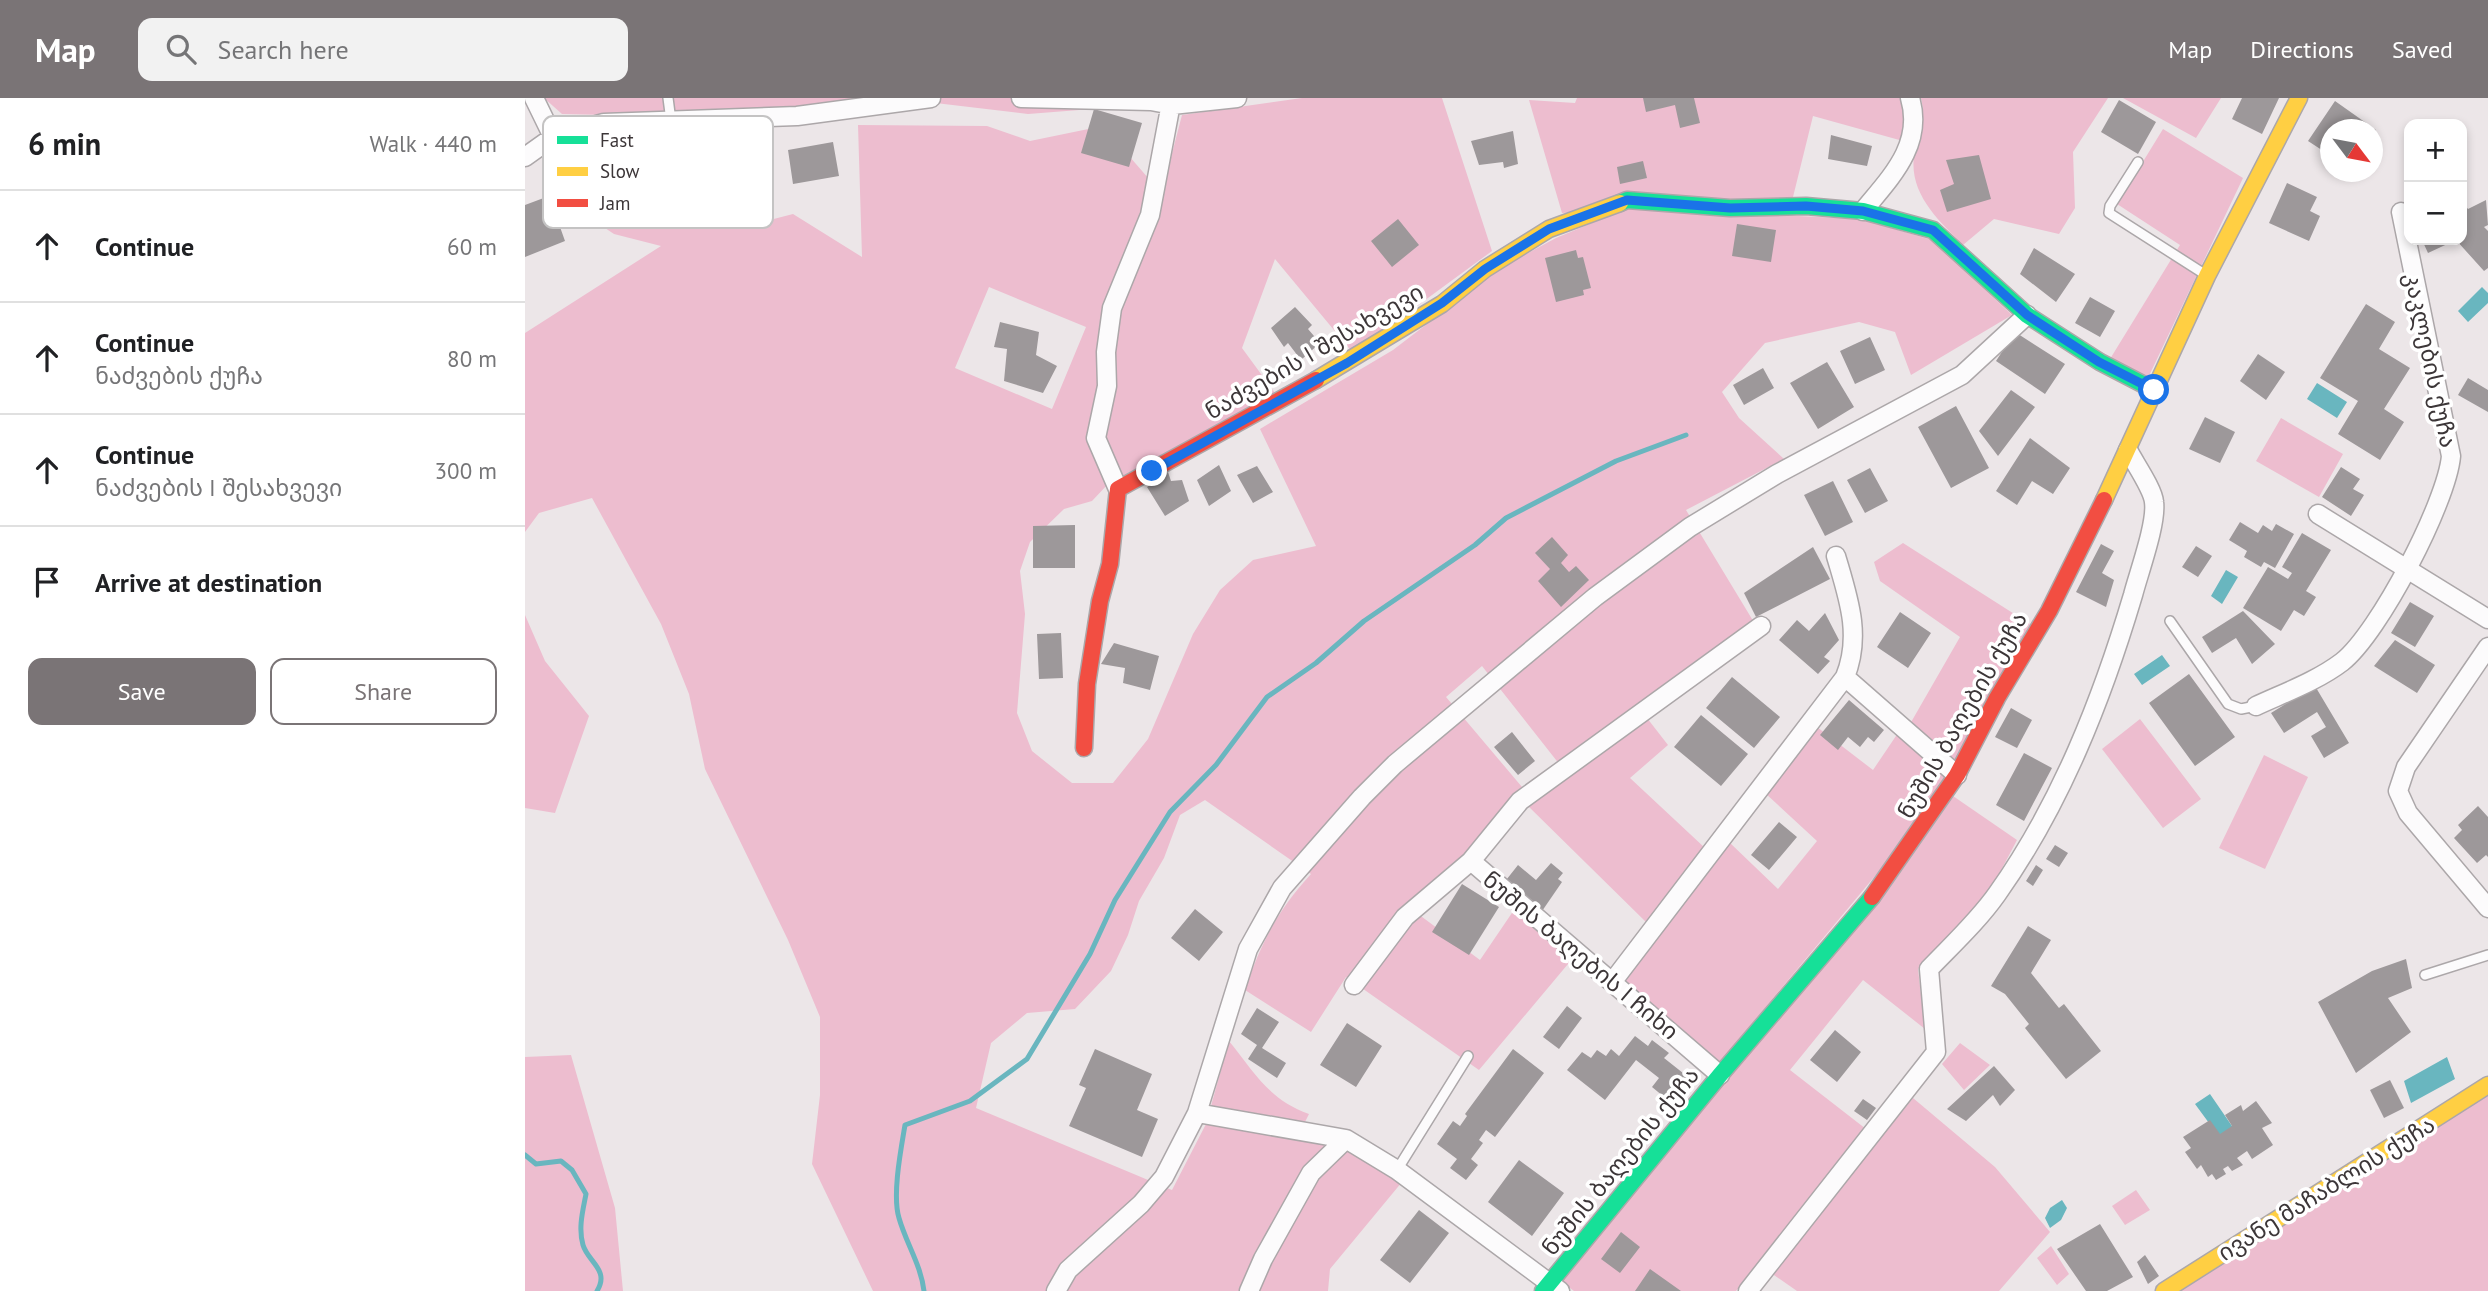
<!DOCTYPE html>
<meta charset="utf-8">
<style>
body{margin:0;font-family:"PT Sans","Noto Sans Georgian",sans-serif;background:#f2f2f2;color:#202124}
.controls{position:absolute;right:21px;top:21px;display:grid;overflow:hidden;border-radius:14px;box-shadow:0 4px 10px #0003}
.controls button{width:63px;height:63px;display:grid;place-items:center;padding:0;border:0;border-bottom:2px solid #e0e0e0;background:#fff;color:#202124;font:35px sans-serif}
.compass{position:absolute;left:1795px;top:21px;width:63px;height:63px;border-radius:50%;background:#fff;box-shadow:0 4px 10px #0003;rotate:122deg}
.stop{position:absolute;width:21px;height:21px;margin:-16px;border:5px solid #1a73e8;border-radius:50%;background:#fff}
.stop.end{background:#1a73e8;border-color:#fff;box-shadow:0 2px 7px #0008}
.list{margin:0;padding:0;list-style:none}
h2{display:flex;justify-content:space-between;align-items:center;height:91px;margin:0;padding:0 28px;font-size:30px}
h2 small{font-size:23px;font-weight:400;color:#757577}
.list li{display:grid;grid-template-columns:46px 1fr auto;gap:21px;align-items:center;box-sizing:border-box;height:112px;padding:0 28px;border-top:2px solid #e0e0e0}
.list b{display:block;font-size:26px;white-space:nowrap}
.list p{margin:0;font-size:23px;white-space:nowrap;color:#757577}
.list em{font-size:23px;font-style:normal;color:#757577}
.actions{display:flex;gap:14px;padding:21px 28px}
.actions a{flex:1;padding:16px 0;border:2px solid #7a7476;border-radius:14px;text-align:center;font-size:24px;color:#7a7476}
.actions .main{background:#7a7476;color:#fff}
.icon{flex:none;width:38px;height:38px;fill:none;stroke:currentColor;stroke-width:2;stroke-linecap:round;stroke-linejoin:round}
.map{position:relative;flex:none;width:1963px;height:1193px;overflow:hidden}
header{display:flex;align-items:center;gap:42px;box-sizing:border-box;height:98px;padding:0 35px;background:#7a7476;color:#fff}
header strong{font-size:33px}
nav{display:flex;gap:38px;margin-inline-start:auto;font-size:24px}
.search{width:490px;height:63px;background:#f2f2f2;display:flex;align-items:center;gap:18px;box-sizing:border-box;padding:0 24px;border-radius:14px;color:#757577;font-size:26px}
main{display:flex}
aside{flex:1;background:#fff}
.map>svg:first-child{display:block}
.green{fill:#edbdcf;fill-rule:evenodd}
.water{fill:#69b6bf}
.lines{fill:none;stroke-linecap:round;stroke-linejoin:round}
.stream{stroke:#69b6bf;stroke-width:5}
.building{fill:#9d989a}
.lane-casing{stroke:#aca7a9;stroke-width:12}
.street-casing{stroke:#aca7a9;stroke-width:21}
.fast-casing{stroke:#aca7a9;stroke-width:19}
.slow-casing{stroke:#aca7a9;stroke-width:19}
.jam-casing{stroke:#aca7a9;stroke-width:19}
.lane{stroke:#fcfbfc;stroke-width:9}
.street{stroke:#fcfbfc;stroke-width:18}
.fast{stroke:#16e098;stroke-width:16}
.slow{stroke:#ffcf43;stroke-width:16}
.jam{stroke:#f24e42;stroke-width:16}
.route{stroke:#1a73e8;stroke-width:9}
.labels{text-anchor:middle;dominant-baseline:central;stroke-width:7;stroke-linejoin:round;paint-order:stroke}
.street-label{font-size:23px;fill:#3c3638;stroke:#fff}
.key{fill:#fff;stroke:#c4c3c3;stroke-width:2}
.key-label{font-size:19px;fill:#3c3638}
</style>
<header>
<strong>Map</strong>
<div class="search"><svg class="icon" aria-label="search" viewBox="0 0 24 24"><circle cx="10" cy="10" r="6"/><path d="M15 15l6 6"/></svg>Search here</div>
<nav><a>Map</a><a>Directions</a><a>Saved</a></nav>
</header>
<main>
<aside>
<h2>6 min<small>Walk · 440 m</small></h2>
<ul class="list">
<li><svg class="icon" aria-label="ahead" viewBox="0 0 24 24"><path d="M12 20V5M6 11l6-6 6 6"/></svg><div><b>Continue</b></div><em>60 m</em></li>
<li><svg class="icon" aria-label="ahead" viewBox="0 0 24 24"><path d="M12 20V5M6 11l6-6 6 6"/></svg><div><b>Continue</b><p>ნაძვების ქუჩა</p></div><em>80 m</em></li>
<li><svg class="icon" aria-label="ahead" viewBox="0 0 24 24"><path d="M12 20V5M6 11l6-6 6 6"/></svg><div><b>Continue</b><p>ნაძვების I შესახვევი</p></div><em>300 m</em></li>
<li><svg class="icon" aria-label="arrive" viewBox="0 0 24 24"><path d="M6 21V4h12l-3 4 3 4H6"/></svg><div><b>Arrive at destination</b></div></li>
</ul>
<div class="actions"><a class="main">Save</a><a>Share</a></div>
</aside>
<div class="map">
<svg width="1963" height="1193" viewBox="0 0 1963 1193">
<rect width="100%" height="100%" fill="#ece6e8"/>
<path class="green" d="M19,0H639L631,6L503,16L402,4L84,17L37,16Z
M777,0H917L967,153L828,255L750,161L717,250L750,295L594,380L576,335L591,215L630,121L657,17Z
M1052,0H1376L1381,27L1378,43L1288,18L1268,99L1037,115L1004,2L1050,5Z
M1396,0H1583L1548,54L1550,110L1534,136L1469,121L1438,147C1413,122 1381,93 1390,53C1395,33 1401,21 1396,0Z
M1598,0H1696L1671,40Z
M136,26L202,37L232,32L241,123L268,116L337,159L333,27L462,28L505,43L578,28L624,81L620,116L587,191L576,290L565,343L584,385L567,403L539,411L505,444L495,473L500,516L492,615L507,653L547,685H588L623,641L668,536L695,492L728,462L791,448L735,331L868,252L975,170L1031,140L1103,110L1335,121L1407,142L1487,217L1386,277L1370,234L1334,224L1240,245L1197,294L1214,320L1259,361L1161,412L1230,526L1035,667L957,568L921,599L997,689L939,758L881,807L955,862L991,809L1048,860L954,972L821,879L786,934L720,892C736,845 752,813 786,776L680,702L655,717L639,760L614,803L603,837L586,873L550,911L502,915L466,945L451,1010L647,1092L681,1026L704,943C729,974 744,1002 784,1016L774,1036L820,1049L877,1084L805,1171L803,1193H348L287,1066L295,997V919L263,842L180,671L164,596L136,526L67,400L14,415L0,434V235L136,148L89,136L59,116L21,67L60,43ZM464,189L561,229L527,311L430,270Z
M1638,31L1718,80L1622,282L1585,261L1655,147L1592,106Z
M1756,320L1818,356L1794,399L1731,363Z
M1378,445L1505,526L1429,668L1385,626L1435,539L1355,483L1349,464Z
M0,517L20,563L64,618L30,715L0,710Z
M1122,620L1143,647L1105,680L1180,750L1123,826L1001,706Z
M1615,621L1676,701L1638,730L1577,651Z
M1292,629L1348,672L1373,635L1424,679L1385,736L1194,965L1098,884L1204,744L1253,791L1292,743L1240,695Z
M1739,657L1783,679L1740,771L1694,750Z
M1428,698L1492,742L1464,795L1393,871L1400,931L1338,882L1265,972L1341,1031L1211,1193H1049L1034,1182Z
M1435,945L1465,967L1439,992L1417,966Z
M46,957L90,1110L98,1193H0V959Z
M1963,996V1193H1653Z
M1388,1000L1470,1069L1525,1134L1474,1193H1272L1246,1175Z
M1611,1092L1625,1112L1600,1127L1587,1108Z
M1526,1148L1544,1176L1532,1187L1512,1160Z"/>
<path class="water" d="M1957,189L1963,195V205L1943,224L1933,213Z
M1792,285L1822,304L1812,320L1782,301Z
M1701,472L1713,479L1697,506L1686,498Z
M1637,557L1645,568L1617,587L1609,576Z
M1922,959L1930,981L1886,1005L1879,983Z
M1685,996L1709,1031L1695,1040L1670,1006Z
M1537,1102L1542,1110L1536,1122L1525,1130L1520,1120L1525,1110Z"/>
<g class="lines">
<path class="stream" d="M0,1057L11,1066L36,1063L47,1072L61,1096C58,1112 53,1130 58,1147C63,1164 85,1172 72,1193
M399,1193C396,1167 381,1145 374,1120C367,1097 376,1051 380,1027L445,1003L502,961L565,856L590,802L645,714L691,667L742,599L791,565L839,523L950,447L981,420L1091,363L1161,337"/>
</g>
<path class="building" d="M1118,0H1169L1175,25L1155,30L1150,7L1121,14Z
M1717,0H1754L1737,36L1707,21Z
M1594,2L1631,24L1613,56L1576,34Z
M1810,3L1851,32L1848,35V32H1806V58L1783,43Z
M569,11L617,25L604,69L556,55Z
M988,33L993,66L979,70L978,64L954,67L946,43Z
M1306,37L1347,48L1342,68L1303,61Z
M308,44L314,78L268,86L263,52Z
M1454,57L1466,101L1422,114L1415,92L1429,86L1421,62Z
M1118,63L1122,80L1095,86L1092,69Z
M1762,85L1792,99L1785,113L1795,118L1784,143L1744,125Z
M24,98L40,143L0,159V107Z
M1961,102L1963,127L1959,129L1963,133V170L1959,173L1931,142L1903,155L1897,142H1937V104L1943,111Z
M873,121L894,147L867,169L846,143Z
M1212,126L1251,132L1246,164L1207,158Z
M1509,150L1550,176L1531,204L1495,176Z
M1051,152L1053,160L1058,159L1066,190L1058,192L1059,197L1031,204L1020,160Z
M1565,199L1590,213L1575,239L1550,225Z
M1841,206L1870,224L1854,251L1885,270L1859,311L1879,324L1855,362L1813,336L1833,303L1795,280Z
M770,209L787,227L783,231L795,245L776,262L763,245L759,249L746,230Z
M475,224L514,234L511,257L532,268L518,295L479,283L482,251L469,249Z
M1490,234L1540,266L1520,296L1471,263Z
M1345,239L1360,272L1330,286L1315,253Z
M1733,256L1760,274L1741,302L1715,283Z
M1302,264L1329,309L1293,331L1265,285Z
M1238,270L1249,290L1219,307L1208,287Z
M1943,280L1963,292V314L1933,297Z
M1486,292L1510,309L1473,358L1454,333Z
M1431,308L1464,370L1426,390L1393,329Z
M1680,319L1710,334L1695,365L1664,351Z
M1505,340L1545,370L1528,396L1507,383L1492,407L1471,393Z
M694,367L706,393L684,408L672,382Z
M732,368L748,394L728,405L712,377Z
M1816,369L1835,381L1828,391L1839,397L1826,418L1797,399Z
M1345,370L1363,403L1340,415L1322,382Z
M643,374L646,383L657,382L664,403L640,418L622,389Z
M1308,383L1328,424L1300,438L1279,397Z
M1715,424L1733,435L1738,427L1747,433L1751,426L1769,436L1750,470L1739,464L1736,469L1719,459L1722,453L1704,442Z
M550,427V470H508V428Z
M1777,435L1806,452L1781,493L1791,499L1779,518L1769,512L1756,533L1718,510L1743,469L1763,481L1767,475L1757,469Z
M1027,439L1043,457L1036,465L1044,474L1051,468L1064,482L1036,509L1013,483L1025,471L1010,455Z
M1576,446L1589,453L1577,475L1589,482L1581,509L1551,494Z
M1671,448L1687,458L1673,479L1657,469Z
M1288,449L1305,481L1231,519L1219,495Z
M1885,504L1909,518L1890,549L1866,535Z
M1718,513L1750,546L1727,566L1711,540L1687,555L1677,539Z
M1375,514L1406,535L1383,570L1352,549Z
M1300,515L1314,542L1299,559L1305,563L1293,576L1254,542L1272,522L1284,533Z
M536,535L538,580L514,581L512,536Z
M1870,542L1910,567L1892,595L1849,568Z
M589,545L634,558L625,592L598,585L600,570L576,566Z
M1664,576L1710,639L1670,668L1624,605Z
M1207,579L1255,619L1229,650L1181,610Z
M1790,588L1824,645L1799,660L1786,638L1801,629L1792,614L1759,635L1746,615Z
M1324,602L1359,632L1349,644L1343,639L1335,649L1323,639L1313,652L1295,637Z
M1486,610L1507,622L1492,650L1470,639Z
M1176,617L1223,656L1196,688L1149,649Z
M987,634L1010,663L993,677L969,649Z
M1499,655L1527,670L1499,723L1471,707Z
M1953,708L1963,719V759L1961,757L1952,765L1929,740L1937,732L1933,727Z
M1254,724L1272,739L1244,772L1226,757Z
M1530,747L1543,755L1534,769L1521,761Z
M1026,765L1038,775L1033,781L1037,784L1015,816L978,786L993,767L1011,782Z
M1511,767L1518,772L1508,788L1501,783Z
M937,786L974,809L944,857L907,834Z
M670,811L698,834L674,863L646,840Z
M1503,828L1526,842L1506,875L1534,910L1539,906L1576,953L1541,981L1500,930L1504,926L1480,896L1466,888Z
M1881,861L1887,890L1863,900L1886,934L1831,975L1793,904L1847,873Z
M1042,908L1057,920L1034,951L1018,939Z
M732,910L754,924L737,950L761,965L752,980L723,961L732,947L716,936Z
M822,925L857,948L831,989L795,967Z
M1310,932L1336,954L1312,984L1285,962Z
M1110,938L1123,948L1127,942L1144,955L1139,960L1163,979L1144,1003L1127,989L1134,980L1111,962L1080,1002L1042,972L1057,954L1066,960L1072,952L1081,958L1086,951L1094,958Z
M570,951L627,976L612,1012L633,1021L617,1059L544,1028L561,990L554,987Z
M988,951L1019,975L970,1039L961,1032L954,1042L958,1045L946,1061L953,1067L941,1082L925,1070L932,1061L912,1046L928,1023L935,1028L942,1018L940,1016Z
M1469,968L1490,992L1475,1008L1468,997L1441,1023L1422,1011Z
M1865,982L1879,1010L1859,1020L1845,992Z
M1338,1001L1351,1010L1342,1022L1329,1013Z
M1731,1003L1747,1025L1737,1030L1748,1047L1727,1061L1722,1053L1712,1060L1718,1067L1707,1073L1703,1068L1698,1071L1701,1076L1691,1082L1687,1076L1683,1079L1676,1067L1672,1071L1660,1054L1666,1050L1658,1039L1685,1022L1695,1036L1707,1028L1700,1017L1716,1007L1718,1013Z
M994,1062L1039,1095L1007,1138L963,1104Z
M894,1112L924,1135L885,1185L855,1162Z
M1575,1126L1608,1179L1582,1193H1561L1532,1151Z
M1096,1134L1115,1149L1095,1175L1076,1161Z
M1620,1157L1634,1178L1623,1186L1612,1164Z
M1125,1171L1156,1193H1110Z"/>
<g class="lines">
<defs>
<path id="lane" d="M143,0L146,23
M1613,64L1585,108L1584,115L1681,177
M1645,523L1703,606L1716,611L1731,608
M1900,877L1963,857
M872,1072L943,958"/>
<path id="street" d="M9,0L28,39
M496,0L626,3L647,7L712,0
M0,59L28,39L79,25L272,18L406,0
M1338,113C1365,80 1399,47 1385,0
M593,391L571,340L582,288L581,254L587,210L625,117L647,0
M1793,416L1963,521
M1963,549L1881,669L1873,693L1883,715L1963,810
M1320,579L1432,677
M1731,608C1759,595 1792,583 1817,564C1854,535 1922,404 1926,358L1876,114
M1088,883L1320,579C1337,537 1323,499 1311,458
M829,887L880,819L946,763
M1195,977L946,763L995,703L1236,528
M672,1015L821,1041L872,1072L1035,1193
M531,1193L543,1172L616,1106L639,1079L672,1015L723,851L757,790L837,699L870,666L1070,499L1165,429L1252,376L1437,277L1502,217
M724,1193L738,1161L786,1075L821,1041
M1223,1193L1411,954L1404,871C1427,847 1453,823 1472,796C1536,706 1577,601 1608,497C1614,474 1632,425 1629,404C1628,391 1609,364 1603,352"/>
<path id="fast" d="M1095,105L1102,102L1205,110L1281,108L1338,113L1408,132L1502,217L1575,264L1629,292
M1018,1193L1195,977L1347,799"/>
<path id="slow" d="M791,282L917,206L960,171L1024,131L1095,105
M1579,402L1682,178L1774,0
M1639,1193L1963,987"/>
<path id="jam" d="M559,650L562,586L575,503L585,466L593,391L791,282
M1347,799L1432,677L1472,600L1524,513L1579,402"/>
</defs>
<use href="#lane" class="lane-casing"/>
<use href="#street" class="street-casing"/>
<use href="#fast" class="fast-casing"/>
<use href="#slow" class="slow-casing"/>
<use href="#jam" class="jam-casing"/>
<use href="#lane" class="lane"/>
<use href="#street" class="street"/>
<use href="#fast" class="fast"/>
<use href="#slow" class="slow"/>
<use href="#jam" class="jam"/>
</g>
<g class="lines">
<path class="route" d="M627,373L822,265L917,205L960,171L1024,131L1102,102L1205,110L1281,108L1338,113L1408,132L1502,217L1574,264L1629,292"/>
</g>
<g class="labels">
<g class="street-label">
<text transform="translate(789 253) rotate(-30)">ნაძვების I შესახვევი</text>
<text transform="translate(1906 262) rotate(78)">კაკლების ქუჩა</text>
<text transform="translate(1437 617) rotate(-60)">ნუშის ბაღების ქუჩა</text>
<text transform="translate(1056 857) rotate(40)">ნუშის ბაღების I ჩიხი</text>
<text transform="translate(1095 1063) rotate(-51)">ნუშის ბაღების ქუჩა</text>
<text transform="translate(1801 1090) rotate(-32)">ივანე მაჩაბლის ქუჩა</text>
</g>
</g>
<rect x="18" y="18" width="230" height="112" rx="10" class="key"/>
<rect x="32" y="38" width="31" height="8" fill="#16e098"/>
<rect x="32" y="69" width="31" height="9" fill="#ffcf43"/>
<rect x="32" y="101" width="31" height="8" fill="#f24e42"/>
<g class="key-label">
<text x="75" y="49">Fast</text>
<text x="75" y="80">Slow</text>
<text x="75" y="112">Jam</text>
</g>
</svg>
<div class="controls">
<button>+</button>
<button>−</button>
</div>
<svg class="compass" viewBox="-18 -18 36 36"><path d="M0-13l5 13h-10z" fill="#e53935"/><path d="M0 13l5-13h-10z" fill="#757577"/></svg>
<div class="stop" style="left:1629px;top:292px"></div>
<div class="stop end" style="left:627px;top:373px"></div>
</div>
</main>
